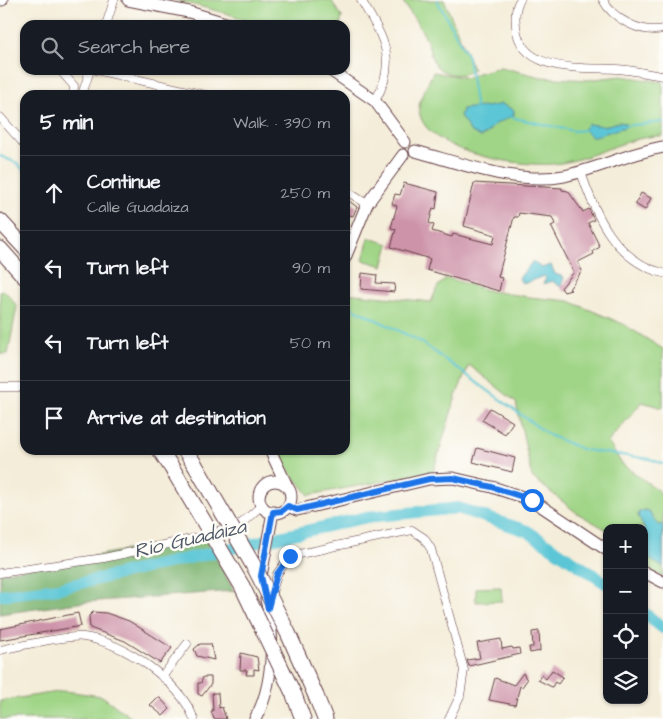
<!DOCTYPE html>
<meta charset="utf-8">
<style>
body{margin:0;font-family:"Architects Daughter",sans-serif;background:#242831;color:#f1f3f6}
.controls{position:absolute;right:15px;bottom:15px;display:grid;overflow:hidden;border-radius:10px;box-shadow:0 1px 4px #0004}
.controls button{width:45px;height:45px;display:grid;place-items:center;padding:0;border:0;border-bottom:1px solid #363941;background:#171b24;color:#f1f3f6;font:25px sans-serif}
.stop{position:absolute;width:15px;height:15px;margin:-11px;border:4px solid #1a73e8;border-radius:50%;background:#fff}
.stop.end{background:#1a73e8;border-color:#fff;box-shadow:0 1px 5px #0008}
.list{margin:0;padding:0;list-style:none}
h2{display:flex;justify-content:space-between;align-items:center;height:65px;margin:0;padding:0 20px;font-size:21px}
h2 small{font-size:16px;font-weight:400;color:#9ea1a6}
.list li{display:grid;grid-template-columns:32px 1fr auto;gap:15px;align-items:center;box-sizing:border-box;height:75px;padding:0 20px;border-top:1px solid #363941}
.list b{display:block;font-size:19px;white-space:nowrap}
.list p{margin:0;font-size:16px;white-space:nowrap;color:#9ea1a6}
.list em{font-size:16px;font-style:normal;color:#9ea1a6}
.icon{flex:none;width:28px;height:28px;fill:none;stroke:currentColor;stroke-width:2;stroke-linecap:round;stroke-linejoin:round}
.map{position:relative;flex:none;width:663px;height:719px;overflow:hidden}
.search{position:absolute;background:#171b24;box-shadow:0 1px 4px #0004;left:20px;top:20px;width:330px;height:55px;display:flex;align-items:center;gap:12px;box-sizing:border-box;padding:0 18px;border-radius:15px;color:#9ea1a6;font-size:19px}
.panel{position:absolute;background:#171b24;box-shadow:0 1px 4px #0004;left:20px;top:90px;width:330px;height:365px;border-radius:15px}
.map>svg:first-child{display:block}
.green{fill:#a0d587;stroke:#757a59}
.forest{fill:#80b674;stroke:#656a50}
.water{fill:#5cc6d6;stroke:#537280}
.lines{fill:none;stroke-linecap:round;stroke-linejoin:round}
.stream{stroke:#5cc6d6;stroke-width:2}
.river{stroke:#5cc6d6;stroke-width:12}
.building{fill:#cd93a9}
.street-casing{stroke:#643e45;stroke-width:9}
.secondary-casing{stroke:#643e45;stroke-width:13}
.highway-casing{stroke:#643e45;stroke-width:17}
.street{stroke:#fff;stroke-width:8}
.secondary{stroke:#fff;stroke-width:11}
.highway{stroke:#fff;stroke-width:15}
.highway-bridge-casing{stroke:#643e45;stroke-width:17;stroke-linecap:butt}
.highway-bridge{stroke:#fff;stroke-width:15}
.route{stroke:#1a73e8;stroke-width:6}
.labels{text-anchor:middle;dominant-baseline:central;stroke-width:5;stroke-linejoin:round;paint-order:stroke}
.water-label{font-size:20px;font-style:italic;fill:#505967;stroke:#fdfcf7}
</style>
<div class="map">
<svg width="663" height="719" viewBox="0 0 663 719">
<rect width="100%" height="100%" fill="#fdfcf7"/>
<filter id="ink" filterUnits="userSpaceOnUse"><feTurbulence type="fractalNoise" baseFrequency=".02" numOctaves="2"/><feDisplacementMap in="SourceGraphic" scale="10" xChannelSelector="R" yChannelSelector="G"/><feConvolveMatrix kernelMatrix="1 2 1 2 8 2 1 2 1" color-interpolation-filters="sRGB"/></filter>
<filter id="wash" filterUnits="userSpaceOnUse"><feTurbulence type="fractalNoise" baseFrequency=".0096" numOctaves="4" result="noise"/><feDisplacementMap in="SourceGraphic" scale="20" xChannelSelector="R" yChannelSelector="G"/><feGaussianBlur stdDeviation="1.12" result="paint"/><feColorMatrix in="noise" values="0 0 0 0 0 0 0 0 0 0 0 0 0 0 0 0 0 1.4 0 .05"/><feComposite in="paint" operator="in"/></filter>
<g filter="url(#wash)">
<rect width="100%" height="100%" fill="#f4edd9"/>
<path class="green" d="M176,0H331L342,17L340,25H256L232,15Z
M402,0H444L473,69C463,78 443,76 435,64C430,57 430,48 427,41C421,27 410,13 402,0Z
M500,67L541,77L587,80L621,76L663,82V136C627,135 591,161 553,164C520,167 418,152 419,107C420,97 429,82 433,72L468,78L478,73Z
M369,238L389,244L383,266L363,260Z
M447,278L490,291L529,297L569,301L623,324L663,349V408L642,402L608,442L622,464L663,494V577L644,566V528H607V530L577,513L532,477L516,402L469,365L456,396L433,472L309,495L274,452V450H345V293L431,302L438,286Z
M0,291H5L17,306L8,354H0Z
M501,587L502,601L476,602V588Z
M64,691L102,696L133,719H0V701Z"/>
<path class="forest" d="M204,536L234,591L85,602L0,614V573Z"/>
<path class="water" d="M501,104L514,110V115L494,125L486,134L480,137L470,131L460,116L462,109C474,107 488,108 501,104Z
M619,122L625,123V127L593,137L585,131L584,128L588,124L604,126Z
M533,261L541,268L551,265L555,274L564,277L561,287L552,281L543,284L546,278L544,276L526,283L521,282L519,278Z
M645,510L649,511L657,524L663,525V567L649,559L644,528L638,516L639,512Z"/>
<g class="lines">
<path class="stream" d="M437,0L468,57L476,110
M510,117L574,131L586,130
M623,126L663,122
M0,156L17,163L25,172
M345,304L421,342L549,435L584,450L650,459L663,464"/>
<path class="river" d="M0,595L59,588L367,517L458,508L527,531L607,584
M644,613L663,628"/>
</g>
<g id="blocks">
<path class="building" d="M404,183L438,192L436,209L433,208L429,223L434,225L432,231L452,237L453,234L493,244L495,235L464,226L474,183L562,188V190L568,191L583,212L589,209L594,220L588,223L600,247L593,251L594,254L578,262L582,271L569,289L571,290L564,292L561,288L574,272L551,226L555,224L552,217L519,213L518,217H514L498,277L502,278L499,291L427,270L430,259L391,247L396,229L391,228L397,206L392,204L395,194L400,195Z
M641,193L651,198L645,210L635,204Z
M345,198L357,207L353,216L346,214L345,216Z
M362,273L377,275L376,283L395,284L394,292L361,289Z
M490,408L513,422L505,434L482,420Z
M477,448L515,458L512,472L473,462Z
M93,612L106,613L129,621L172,648L160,663L125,641L90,628L89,616Z
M78,613L81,626L0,640V629Z
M539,631L540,651L530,653L529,647H533L532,632Z
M501,639L502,649L512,647L513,649L519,648L520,654L469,666L467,660L480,658L477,643Z
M200,644H211L214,660L197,656L194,649Z
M241,653L257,657L259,670L254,669V675H246L247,670H240Z
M552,670L563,677L558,684L555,682L552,687L538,680L541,675L546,679Z
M523,673L527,680L522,687L520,686L515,705L489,700L495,678L514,685Z
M203,677H211V684L202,696L198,694V683H201Z
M212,693H218L219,708L222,707L226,719H214L211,711H213Z
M157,698H160L170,709L163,716L150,705Z"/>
</g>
</g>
<g filter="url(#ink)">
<use href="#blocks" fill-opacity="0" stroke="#643e45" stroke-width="1"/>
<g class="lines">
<defs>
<path id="street" d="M361,0C383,37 399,60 375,101
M520,0C515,7 515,17 516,26C520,74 583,67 617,69C633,70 648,74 663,76
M603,0C613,19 641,34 663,29
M106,25L114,0
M60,70L74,86L73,95
M96,70L205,95
M82,95L90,70
M0,117L25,145
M581,172C595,214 615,261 663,273
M345,190L367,204
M0,387H25
M331,547L412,530L424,538L431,549L464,670L460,696L449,719
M0,573L104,558L196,538L242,523L262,505
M271,597L277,574L290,556L328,548
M0,650C16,647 70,634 84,637C124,643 179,680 194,719
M162,677L187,644"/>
<path id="secondary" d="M0,0H2
M128,0L189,12L232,25
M330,70L375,101L405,142
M415,151C460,163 518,185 564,176C598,169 629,153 663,147
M345,258L367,204L403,155
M270,450L287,486
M259 497a16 16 0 1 1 32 0a16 16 0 1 1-32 0Z
M288,506L297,510L429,479L453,478L492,487L532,500L607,550
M644,572L663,582
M262,581L261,576L273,512
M255,719C274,686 275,635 266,599"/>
<path id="highway" d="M0,221L25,248
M0,249L25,277
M160,450L172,468
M185,450L195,465
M294,695L303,719
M316,696L325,719"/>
</defs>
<use href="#street" class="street-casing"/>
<use href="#secondary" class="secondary-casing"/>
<use href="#highway" class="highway-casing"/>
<use href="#street" class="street"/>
<use href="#secondary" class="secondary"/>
<use href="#highway" class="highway"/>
<defs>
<path id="highway-bridge" d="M195,465L256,570L288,633L316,696
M172,468L242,586L294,695"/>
</defs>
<use href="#highway-bridge" class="highway-bridge-casing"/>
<use href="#highway-bridge" class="highway-bridge"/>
</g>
</g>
<g class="lines" filter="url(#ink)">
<path class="route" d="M290,556L277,574L268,608L261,576L273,512L282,511L288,506L297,510L429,479L453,478L492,487L532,500"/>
</g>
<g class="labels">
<g class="water-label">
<text transform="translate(190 539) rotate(-13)">Rio Guadaiza</text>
</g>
</g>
</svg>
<div class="controls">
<button>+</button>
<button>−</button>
<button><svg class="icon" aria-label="locate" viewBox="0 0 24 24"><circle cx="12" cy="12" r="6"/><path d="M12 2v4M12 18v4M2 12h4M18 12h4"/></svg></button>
<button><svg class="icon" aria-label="layers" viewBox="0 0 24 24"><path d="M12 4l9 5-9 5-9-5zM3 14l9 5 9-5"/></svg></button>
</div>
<div class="stop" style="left:532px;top:500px"></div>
<div class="stop end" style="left:290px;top:556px"></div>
<div class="search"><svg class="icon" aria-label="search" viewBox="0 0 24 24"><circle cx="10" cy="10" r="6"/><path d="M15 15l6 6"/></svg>Search here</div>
<section class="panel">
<h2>5 min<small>Walk · 390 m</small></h2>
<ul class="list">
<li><svg class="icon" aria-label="ahead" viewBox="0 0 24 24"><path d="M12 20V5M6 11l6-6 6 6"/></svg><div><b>Continue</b><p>Calle Guadaiza</p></div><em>250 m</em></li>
<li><svg class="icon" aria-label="left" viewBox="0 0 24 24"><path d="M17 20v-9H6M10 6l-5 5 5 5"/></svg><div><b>Turn left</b></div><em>90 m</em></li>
<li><svg class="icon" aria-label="left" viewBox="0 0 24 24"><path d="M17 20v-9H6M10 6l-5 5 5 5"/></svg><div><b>Turn left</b></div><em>50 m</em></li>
<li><svg class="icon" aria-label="arrive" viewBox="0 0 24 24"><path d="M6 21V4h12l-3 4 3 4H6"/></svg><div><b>Arrive at destination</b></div></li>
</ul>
</section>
</div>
